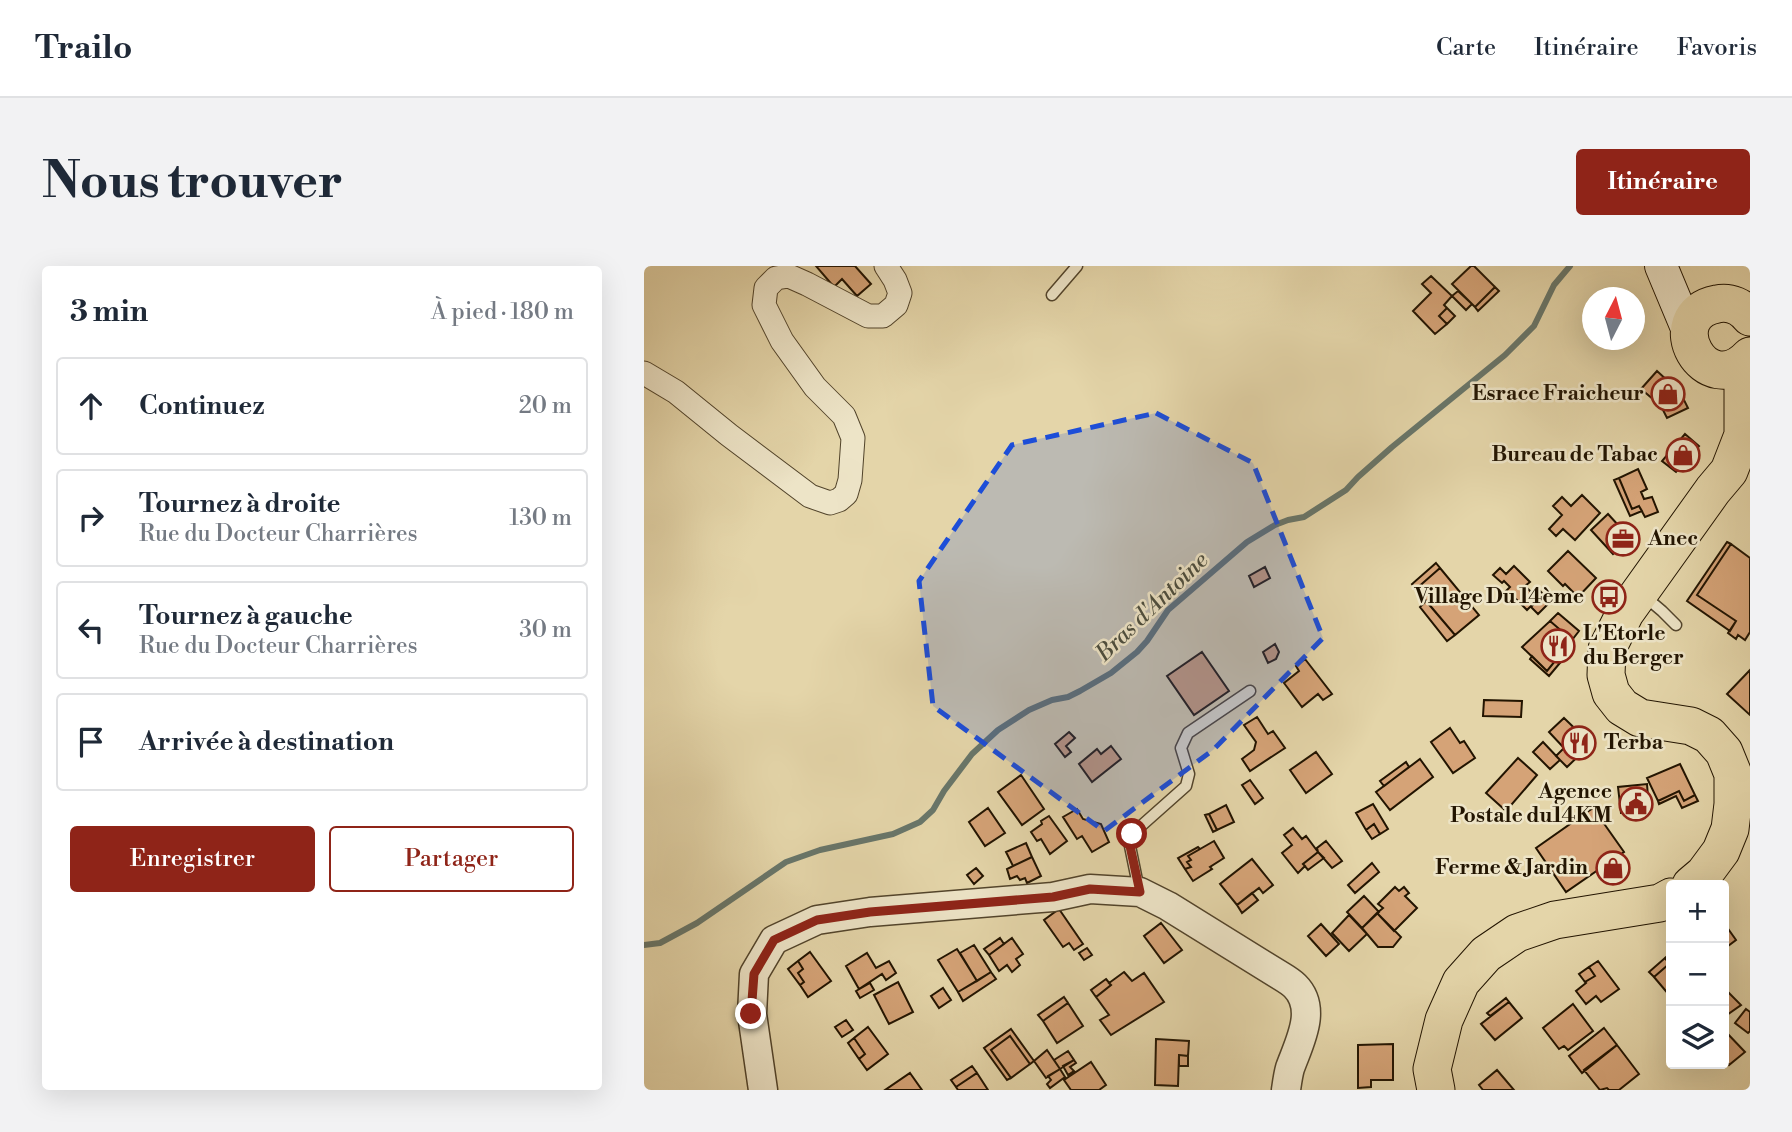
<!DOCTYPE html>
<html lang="fr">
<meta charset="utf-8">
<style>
body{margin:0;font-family:"Libre Bodoni",serif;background:#f2f2f3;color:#1f2937}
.controls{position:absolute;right:21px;bottom:21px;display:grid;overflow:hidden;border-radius:7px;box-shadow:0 7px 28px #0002}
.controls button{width:63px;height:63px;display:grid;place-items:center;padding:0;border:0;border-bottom:2px solid #e0e1e3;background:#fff;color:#1f2937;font:35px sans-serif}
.compass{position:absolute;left:938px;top:21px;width:63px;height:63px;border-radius:50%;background:#fff;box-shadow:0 7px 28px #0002;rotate:6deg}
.stop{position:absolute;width:21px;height:21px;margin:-16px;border:5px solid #8f2418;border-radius:50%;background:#fff}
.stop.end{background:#8f2418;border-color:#fff;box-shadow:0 2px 7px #0008}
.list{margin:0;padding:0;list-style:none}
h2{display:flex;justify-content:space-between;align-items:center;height:91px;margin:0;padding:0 28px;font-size:30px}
h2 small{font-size:23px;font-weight:400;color:#747a83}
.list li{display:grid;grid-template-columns:46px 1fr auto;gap:21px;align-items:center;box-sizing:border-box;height:98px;margin:0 14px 14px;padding:0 14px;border:2px solid #e0e1e3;border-radius:7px}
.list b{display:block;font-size:26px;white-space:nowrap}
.list p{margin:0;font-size:23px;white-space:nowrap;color:#747a83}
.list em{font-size:23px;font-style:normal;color:#747a83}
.actions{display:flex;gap:14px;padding:21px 28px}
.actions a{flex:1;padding:16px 0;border:2px solid #8f2418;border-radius:7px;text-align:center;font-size:24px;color:#8f2418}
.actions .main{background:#8f2418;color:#fff}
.icon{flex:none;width:38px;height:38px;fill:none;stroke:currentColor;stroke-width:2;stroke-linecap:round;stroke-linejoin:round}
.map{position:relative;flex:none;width:1106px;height:824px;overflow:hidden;border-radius:7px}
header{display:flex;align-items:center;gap:42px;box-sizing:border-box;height:98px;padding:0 35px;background:#fff;border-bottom:2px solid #e0e1e3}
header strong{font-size:33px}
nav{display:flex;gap:38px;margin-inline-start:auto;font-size:24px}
.intro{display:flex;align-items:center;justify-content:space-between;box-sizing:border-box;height:168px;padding:0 42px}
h1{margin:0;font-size:49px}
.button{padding:18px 32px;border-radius:7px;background:#8f2418;color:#fff;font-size:24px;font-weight:700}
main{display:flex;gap:42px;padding:0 42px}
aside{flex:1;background:#fff;border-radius:7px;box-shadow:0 7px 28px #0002}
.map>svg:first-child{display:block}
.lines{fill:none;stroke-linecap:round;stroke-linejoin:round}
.stream{stroke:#68766a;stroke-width:6}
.building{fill:#d5a377;stroke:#221401;stroke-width:2}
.service-casing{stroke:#52442b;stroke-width:13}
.minor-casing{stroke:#52442b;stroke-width:25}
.tertiary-casing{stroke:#52442b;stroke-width:31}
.secondary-casing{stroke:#221401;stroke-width:34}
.primary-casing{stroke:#221401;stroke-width:39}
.service{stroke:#ede4c7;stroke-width:10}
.minor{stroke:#ede4c7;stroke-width:23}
.tertiary{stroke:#ede4c7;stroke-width:28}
.secondary{stroke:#ede4c7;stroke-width:32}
.primary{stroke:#e4d5a9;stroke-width:37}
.route{stroke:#8f2418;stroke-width:9}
.marked{fill:#1d4ed8;fill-opacity:0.2;stroke:#1d4ed8;stroke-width:5;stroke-dasharray:14 9;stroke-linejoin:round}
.labels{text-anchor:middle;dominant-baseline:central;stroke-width:5;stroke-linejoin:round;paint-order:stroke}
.poi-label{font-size:21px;font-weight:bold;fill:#221401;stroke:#ede4c7;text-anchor:end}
.water-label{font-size:23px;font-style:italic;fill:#4b4d3e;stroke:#ede4c7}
</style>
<header>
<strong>Trailo</strong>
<nav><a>Carte</a><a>Itinéraire</a><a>Favoris</a></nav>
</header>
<div class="intro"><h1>Nous trouver</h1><a class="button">Itinéraire</a></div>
<main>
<aside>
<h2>3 min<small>À pied · 180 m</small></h2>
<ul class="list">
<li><svg class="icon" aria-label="ahead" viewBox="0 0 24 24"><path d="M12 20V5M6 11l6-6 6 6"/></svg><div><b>Continuez</b></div><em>20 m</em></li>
<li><svg class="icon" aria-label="right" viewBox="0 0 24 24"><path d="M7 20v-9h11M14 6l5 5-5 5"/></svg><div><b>Tournez à droite</b><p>Rue du Docteur Charrières</p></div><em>130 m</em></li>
<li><svg class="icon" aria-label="left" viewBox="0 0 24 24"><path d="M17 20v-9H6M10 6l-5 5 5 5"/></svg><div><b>Tournez à gauche</b><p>Rue du Docteur Charrières</p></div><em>30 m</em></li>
<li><svg class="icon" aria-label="arrive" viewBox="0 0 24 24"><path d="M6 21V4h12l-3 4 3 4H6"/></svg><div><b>Arrivée à destination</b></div></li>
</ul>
<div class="actions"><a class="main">Enregistrer</a><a>Partager</a></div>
</aside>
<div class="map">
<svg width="1106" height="824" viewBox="0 0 1106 824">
<rect width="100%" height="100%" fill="#e4d5a9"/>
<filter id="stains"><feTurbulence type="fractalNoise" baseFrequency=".00286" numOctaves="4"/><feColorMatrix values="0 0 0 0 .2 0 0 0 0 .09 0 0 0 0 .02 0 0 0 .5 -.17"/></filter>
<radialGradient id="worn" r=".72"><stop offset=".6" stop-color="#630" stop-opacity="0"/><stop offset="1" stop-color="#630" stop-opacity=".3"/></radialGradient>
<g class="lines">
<path class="stream" d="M0,679L16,677L53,657L142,596L176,584L249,568L276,556L289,544L300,525L328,488L354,464L385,444L408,434L424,431L436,425L467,407L493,386L503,375L524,344L603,276L631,259L644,254L660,251L702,224L714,211L748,181L861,89L890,60L910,19L926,0"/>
</g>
<path class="building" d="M172,0H211L227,18L213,30L198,13L190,21Z
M827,0H830L851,21L831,41L808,18Z
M787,10L808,30L800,39L803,42L795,50L803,58L791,68L769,45L787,27L778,18Z
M851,21L855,25L834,45L831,41Z
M814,25L828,38L822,44L808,30Z
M803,42L811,50L803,58L795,50Z
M1013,105L1036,126L1044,142L1023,152L1017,140L997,123Z
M1041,168L1055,180L1032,206L1018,195Z
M994,203L1003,223L997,226L1000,233L1008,231L1014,246L1001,251L995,240L988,243L975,212Z
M975,212L988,243L995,240L998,245L986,250L970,214Z
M938,229L956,247L931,274L919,263L912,270L905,263L918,249L909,240L918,231L927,240Z
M964,248L986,272L969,288L947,264Z
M1083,276L1087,278L1053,329L1092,355L1086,365L1043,335Z
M1087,278L1106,292V366L1101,374L1094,369L1092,373L1084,367L1092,355L1053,329Z
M924,285L952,312L934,331L921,318L919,320L904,305Z
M792,297L796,302L772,323L768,318Z
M870,300L886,316L881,320L894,333L883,344L872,333L867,337L859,328L866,321L860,315L858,317L849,309L856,302L862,308Z
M621,301L626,312L610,321L605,310Z
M796,302L835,349L811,369L772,323Z
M896,325L906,336L894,348L887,341L894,333L891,330Z
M782,335L811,369L803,375L776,341Z
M914,347L935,365L928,374L906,355Z
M906,355L928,374L903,405L878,381Z
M631,378L635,386L632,393L624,397L619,386Z
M921,382L926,385L905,410L886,393L888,390L903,405Z
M558,386L585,425L550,449L523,410Z
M661,393L688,428L679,434L674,428L658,441L640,417L655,405L652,400Z
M1106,404V449L1083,428Z
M840,434L878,435L877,451L839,450Z
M613,451L624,468L629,465L641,482L606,505L598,493L610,484L612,476L600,459Z
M920,452L947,478L923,501L912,490L920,482L905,466Z
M806,462L816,477L820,475L831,492L809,507L787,476Z
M425,466L431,472L422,480L427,486L421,491L411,478Z
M899,476L916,494L906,503L889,486Z
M467,480L477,493L448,516L435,498L453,483L457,488Z
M672,486L688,508L662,527L646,504Z
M874,492L893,509L862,545L842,527Z
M776,493L789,511L746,544L732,526Z
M762,496L765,501L740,520L736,515Z
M1036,498L1051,529L1040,535L1035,525L1014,535L1003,512Z
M377,509L400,543L378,559L354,526Z
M606,514L619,532L611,538L598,519Z
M1003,518L1005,544L977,547L974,521Z
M1035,525L1040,535L1051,529L1054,535L1038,542L1032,530L1015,538L1014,535Z
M729,538L744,563L736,568L730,558L722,564L712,547Z
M582,539L590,556L573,564L565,548Z
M344,542L361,567L341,580L325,556Z
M949,542L980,586L922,626L892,582Z
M433,543L439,553L457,558L465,576L448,586L438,570L433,573L419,551Z
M565,548L573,564L569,566L561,549Z
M405,550L423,575L406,588L397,573L393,575L387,566L398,558L397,555Z
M730,558L736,568L728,573L722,564Z
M649,562L658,573L662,570L674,586L659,598L661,600L654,607L638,587L648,579L640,569Z
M570,575L580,592L566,601L568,603L549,615L541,603L547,601L543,596L547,594L544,590Z
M682,575L698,595L688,602L674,586L673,582Z
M382,577L388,591L369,600L362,586Z
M554,581L556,583L544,590L547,594L543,596L547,601L541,603L534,592Z
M674,586L680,592L664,604L659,598Z
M388,591L397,610L383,617L381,612L376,614L373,610L366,613L363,603Z
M608,593L629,619L619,627L615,622L593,639L576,618Z
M728,597L735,606L711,627L704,619Z
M332,602L339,610L330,618L323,609Z
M751,621L755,625L760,621L765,627L761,630L773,642L750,665L733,647L739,642L734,638Z
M608,627L614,634L598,647L593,639Z
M720,630L735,646L718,662L703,646Z
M415,643L439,678L430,684L425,677L419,681L400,654Z
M733,647L757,671L749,681H734L718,662Z
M705,649L723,668L705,685L688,667Z
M517,657L538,684L520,697L500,670Z
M1080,657L1092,674L1080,683Z
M677,658L695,678L682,690L664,670Z
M356,672L360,678L345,689L340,683Z
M368,672L379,688L372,693L376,699L368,706L363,699L355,705L345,689Z
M330,679L347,706L333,715L316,687Z
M443,682L448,689L440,694L435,687Z
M313,683L333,715L314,726L294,694Z
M166,686L187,715L164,731L156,719L160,716L154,707L159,703L154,695Z
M223,687L232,702L245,695L252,707L242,714L238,708L215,723L202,700Z
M1027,687V729L1026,730L1010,711L1025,698L1021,692Z
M1021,692L1025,698L1010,711L1005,706Z
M154,695L159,703L154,707L160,716L156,719L144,703Z
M954,695L975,723L957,736L952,730L942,738L932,725L942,717L941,716L951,710L945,701Z
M945,701L951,710L941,716L935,708Z
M347,706L352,713L319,735L314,726Z
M480,706L488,715L500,707L520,736L467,769L456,754L465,749L452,731L467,719L465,717Z
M462,713L467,719L452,731L447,724Z
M254,716L269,746L245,758L230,729Z
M226,717L230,724L216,732L212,725Z
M299,722L307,734L295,742L287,730Z
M1084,726L1097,739L1080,751V729Z
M420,731L424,737L399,755L394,749Z
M862,732L865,736L846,750L843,747Z
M865,736L878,752L851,774L837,758Z
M424,737L439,760L413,777L399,755Z
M929,738L949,765L924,784L920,780L915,783L899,762Z
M1102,743L1106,746V765L1104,767L1091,757Z
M202,754L209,764L198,771L191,761Z
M224,761L244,788L223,804L215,793L221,788L210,772Z
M960,762L973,779L938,807L925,790Z
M367,763L390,795L386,798L366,770L347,784L367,812L363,814L340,782Z
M1081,765L1101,786L1085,799L1080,793V766Z
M366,770L386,798L367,812L347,784Z
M210,772L221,788L215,793L204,777Z
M512,773L545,775L544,790L535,789L534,820L511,819Z
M749,778V814H727V821L714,822V779Z
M973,779L995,808L975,824H965L963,822L956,824L940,804Z
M403,784L416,803L402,812L390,795Z
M424,785L430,794L416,803L410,794Z
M535,789L544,790V800H535Z
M430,794L432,797L426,801L430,805L424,809L419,800Z
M447,796L462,819L455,824H427L420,814Z
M328,800L333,807L312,821L307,814Z
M416,803L421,811L406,822L403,818L407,814L404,810Z
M853,804L870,824H839L835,819Z
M266,807L278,824H241Z
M333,807L344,824H314L312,821Z"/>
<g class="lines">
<defs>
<path id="service" d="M408,29L433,0
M999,329L1018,345L1032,359
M495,624L486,580L488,568L542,520L545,508L537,482L544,467L606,425"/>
<path id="minor" d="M0,107L32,126L85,169L166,230L186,237L195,234L202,228L206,214L209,172L200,150L171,121L138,75L120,39L122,22L132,12L145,10L163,18L224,50H239L252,39L256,27L251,14L242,0"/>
<path id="tertiary" d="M119,824L108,748L110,708L130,674L173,654L226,646L409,631L446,623L496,626L524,640L637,710C642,713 647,716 651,720C674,743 655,777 646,802C644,809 643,817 642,824"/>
<path id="secondary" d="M1017,0L1045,67"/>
<path id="primary" d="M1106,51C1098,41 1086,35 1073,38C1014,49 1061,138 1106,90
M1047,619L1060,608L1077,585L1086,563L1089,538V508L1080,486L1065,469L1047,460L996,452L978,441L967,427L962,409L963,383L981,347L1069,224L1085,205L1099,169V112L1101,96
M792,824L788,803L800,754L817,716L842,688L873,667L911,654L1016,637L1027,631"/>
</defs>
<use href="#service" class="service-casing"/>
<use href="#minor" class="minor-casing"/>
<use href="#tertiary" class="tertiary-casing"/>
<use href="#secondary" class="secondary-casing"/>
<use href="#primary" class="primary-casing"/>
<use href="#service" class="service"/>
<use href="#minor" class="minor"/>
<use href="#tertiary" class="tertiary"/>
<use href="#secondary" class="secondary"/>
<use href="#primary" class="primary"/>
</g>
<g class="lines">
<path class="route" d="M107,748L110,708L130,674L173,654L226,646L409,631L446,623L496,626L486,580L488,568"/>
</g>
<path class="marked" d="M512,147L609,197L679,372L569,484L460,565L289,440L275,315L368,179Z"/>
<defs>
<symbol id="shop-ring" viewBox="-11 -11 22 22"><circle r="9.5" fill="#ede4c7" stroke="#8f2418" stroke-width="1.5"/><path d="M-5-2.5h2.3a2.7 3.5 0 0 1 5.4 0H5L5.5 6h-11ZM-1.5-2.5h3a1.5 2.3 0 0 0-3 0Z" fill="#8f2418"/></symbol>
<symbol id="office-ring" viewBox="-11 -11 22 22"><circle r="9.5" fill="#ede4c7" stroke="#8f2418" stroke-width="1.5"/><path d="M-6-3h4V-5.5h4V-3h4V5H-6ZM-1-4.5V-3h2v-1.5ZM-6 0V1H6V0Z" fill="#8f2418"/></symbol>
<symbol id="bus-ring" viewBox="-11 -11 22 22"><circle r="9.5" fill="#ede4c7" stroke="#8f2418" stroke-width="1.5"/><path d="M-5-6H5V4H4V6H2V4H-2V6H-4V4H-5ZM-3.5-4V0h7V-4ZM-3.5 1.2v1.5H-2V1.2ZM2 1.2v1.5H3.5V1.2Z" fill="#8f2418"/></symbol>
<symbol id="restaurant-ring" viewBox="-11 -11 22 22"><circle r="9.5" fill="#ede4c7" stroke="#8f2418" stroke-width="1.5"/><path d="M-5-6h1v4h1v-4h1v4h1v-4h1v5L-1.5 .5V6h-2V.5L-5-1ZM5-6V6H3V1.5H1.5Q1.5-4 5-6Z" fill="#8f2418"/></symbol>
<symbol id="civic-ring" viewBox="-11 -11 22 22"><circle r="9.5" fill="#ede4c7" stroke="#8f2418" stroke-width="1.5"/><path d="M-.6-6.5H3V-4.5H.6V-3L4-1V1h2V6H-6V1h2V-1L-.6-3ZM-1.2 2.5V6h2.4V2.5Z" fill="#8f2418"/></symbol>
</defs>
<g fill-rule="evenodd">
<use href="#shop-ring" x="1005" y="109" width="38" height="38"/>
<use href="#shop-ring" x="1020" y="170" width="38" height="38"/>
<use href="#office-ring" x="960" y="254" width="38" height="38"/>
<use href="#bus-ring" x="946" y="312" width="38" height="38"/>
<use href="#restaurant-ring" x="895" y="361" width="38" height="38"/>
<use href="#restaurant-ring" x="916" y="458" width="38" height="38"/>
<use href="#civic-ring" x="973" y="519" width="38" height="38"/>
<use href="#shop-ring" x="950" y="583" width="38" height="38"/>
</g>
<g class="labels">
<g class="poi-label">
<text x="1000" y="128">Esrace Fraicheur</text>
<text x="1014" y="189">Bureau de Tabac</text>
<text x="1004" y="273" text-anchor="start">Anec</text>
<text x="940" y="331">Village Du 14ème</text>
<text x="939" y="368" text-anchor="start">L'Etorle<tspan x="939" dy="24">du Berger</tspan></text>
<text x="960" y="477" text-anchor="start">Terba</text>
<text x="968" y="526">Agence<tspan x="968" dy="24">Postale du14KM</tspan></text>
<text x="944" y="602">Ferme &amp; Jardin</text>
</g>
<g class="water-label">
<text transform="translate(508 341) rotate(-44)">Bras d'Antoine</text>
</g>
</g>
<rect width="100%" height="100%" filter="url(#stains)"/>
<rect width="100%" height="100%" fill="url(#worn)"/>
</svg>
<div class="controls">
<button>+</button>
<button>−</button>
<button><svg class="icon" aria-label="layers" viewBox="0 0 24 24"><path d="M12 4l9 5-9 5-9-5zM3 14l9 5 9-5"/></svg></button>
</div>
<svg class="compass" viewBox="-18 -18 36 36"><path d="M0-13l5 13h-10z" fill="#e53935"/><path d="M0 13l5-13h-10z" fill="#747a83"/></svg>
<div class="stop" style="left:488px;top:568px"></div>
<div class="stop end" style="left:107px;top:748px"></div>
</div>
</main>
